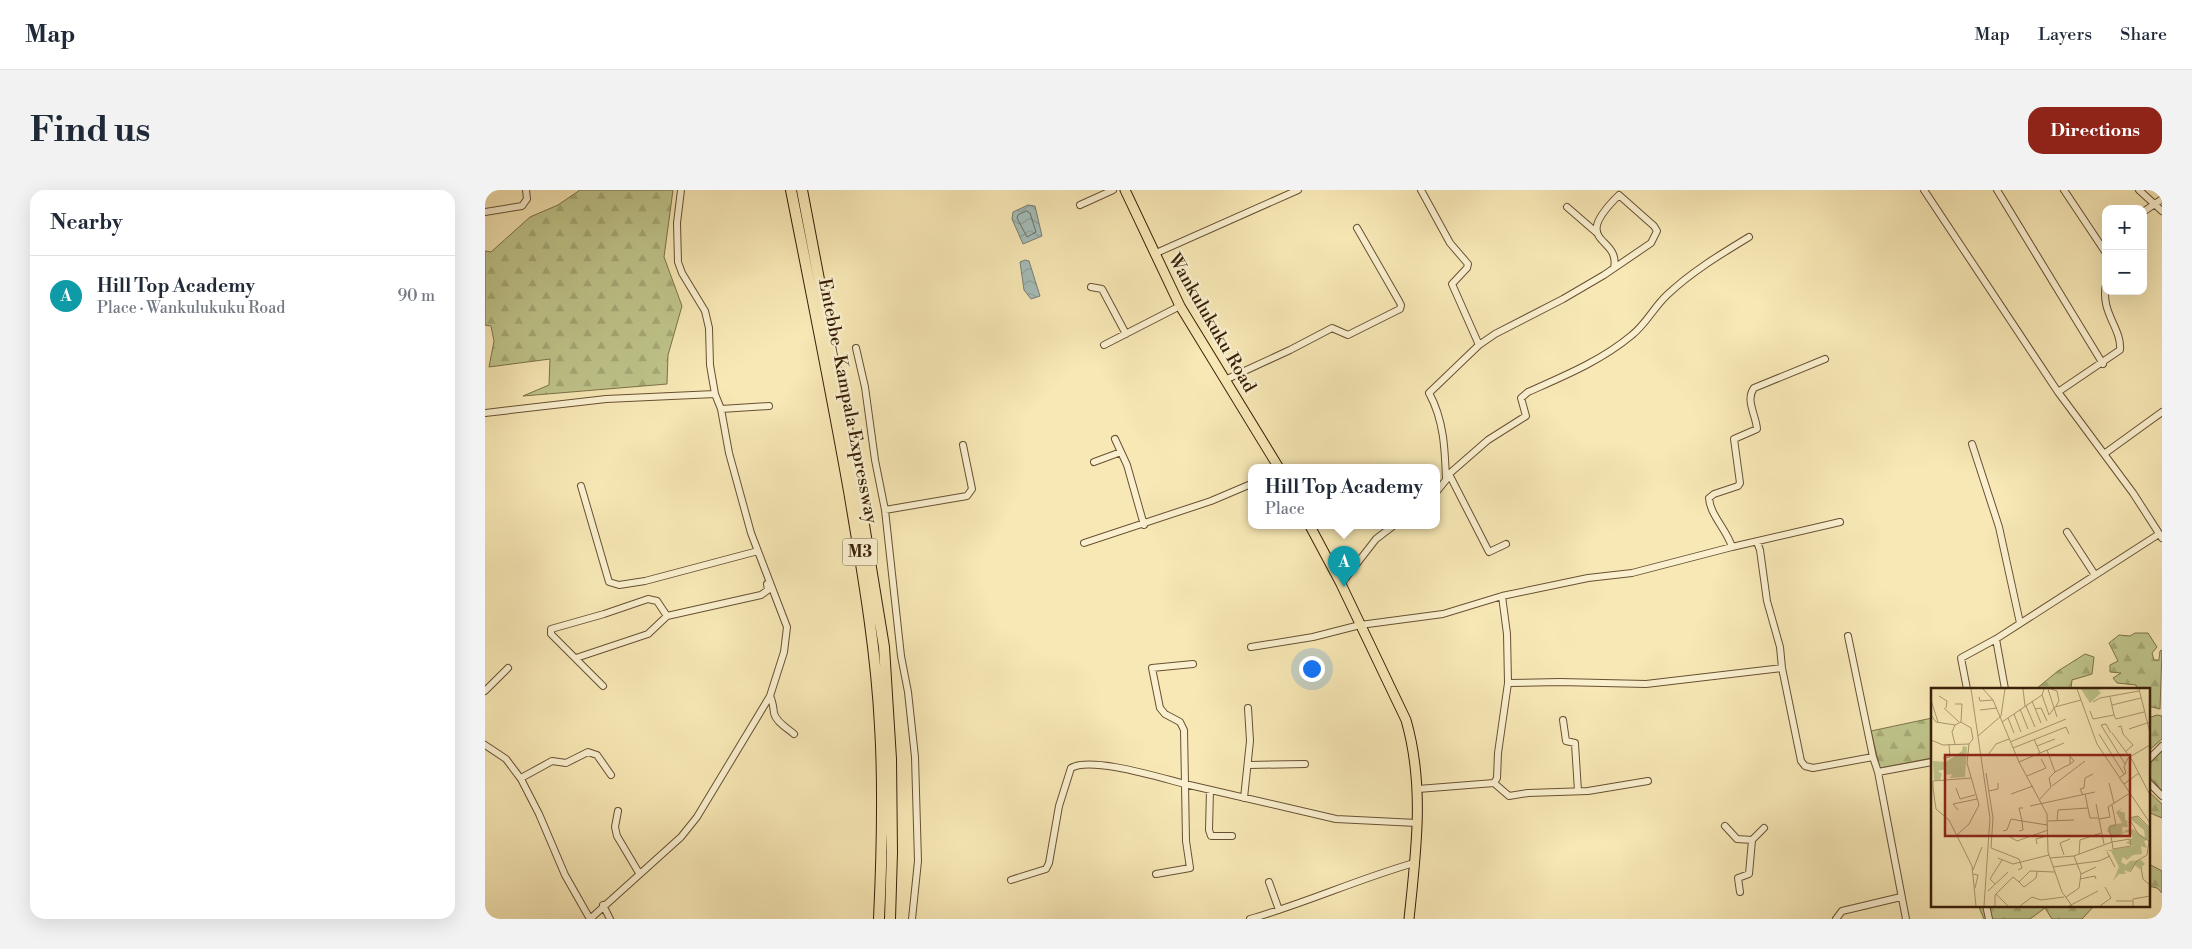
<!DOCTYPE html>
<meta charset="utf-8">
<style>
body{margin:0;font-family:"Libre Bodoni",serif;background:#f2f2f3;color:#1f2937}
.controls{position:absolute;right:15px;top:15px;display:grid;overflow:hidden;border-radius:10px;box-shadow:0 5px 20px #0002}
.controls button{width:45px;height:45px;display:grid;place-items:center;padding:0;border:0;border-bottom:1px solid #e0e1e3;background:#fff;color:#1f2937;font:25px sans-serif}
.you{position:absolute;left:826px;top:478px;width:18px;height:18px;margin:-12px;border:4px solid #fff;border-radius:50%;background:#1a73e8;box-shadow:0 0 0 8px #1a73e833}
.badge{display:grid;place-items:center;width:32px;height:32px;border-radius:50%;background:#8f2418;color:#fff;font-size:16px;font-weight:700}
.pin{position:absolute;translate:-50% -41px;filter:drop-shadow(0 1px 2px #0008)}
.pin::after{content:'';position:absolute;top:26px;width:18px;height:15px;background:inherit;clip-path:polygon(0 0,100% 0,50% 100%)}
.popup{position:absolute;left:763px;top:274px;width:192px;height:65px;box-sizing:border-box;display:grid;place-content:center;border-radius:10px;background:#fff;filter:drop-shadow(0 1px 4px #0005);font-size:16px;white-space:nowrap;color:#747a83}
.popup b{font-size:19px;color:#1f2937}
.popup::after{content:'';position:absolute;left:50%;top:100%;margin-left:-10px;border:10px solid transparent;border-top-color:#fff}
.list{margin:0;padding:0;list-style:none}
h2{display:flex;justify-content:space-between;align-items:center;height:65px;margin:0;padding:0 20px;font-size:21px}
h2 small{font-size:16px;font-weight:400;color:#747a83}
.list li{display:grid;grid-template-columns:32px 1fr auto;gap:15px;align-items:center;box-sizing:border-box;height:80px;padding:0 20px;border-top:1px solid #e0e1e3}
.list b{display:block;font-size:19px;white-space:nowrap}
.list p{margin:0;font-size:16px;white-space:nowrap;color:#747a83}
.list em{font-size:16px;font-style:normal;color:#747a83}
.map{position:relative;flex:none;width:1677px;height:729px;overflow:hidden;border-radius:15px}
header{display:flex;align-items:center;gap:30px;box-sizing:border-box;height:70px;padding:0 25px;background:#fff;border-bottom:1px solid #e0e1e3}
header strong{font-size:24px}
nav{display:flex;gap:28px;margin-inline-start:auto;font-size:18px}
.intro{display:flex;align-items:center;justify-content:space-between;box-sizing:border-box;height:120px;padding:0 30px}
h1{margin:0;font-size:35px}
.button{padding:12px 22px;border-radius:15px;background:#8f2418;color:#fff;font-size:18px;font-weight:700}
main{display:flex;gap:30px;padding:0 30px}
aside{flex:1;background:#fff;border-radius:15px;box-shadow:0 5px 20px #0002}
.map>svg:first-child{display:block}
.forest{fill:url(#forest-firs);stroke:#7c724a}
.water{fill:url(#water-waves);stroke:#797d73}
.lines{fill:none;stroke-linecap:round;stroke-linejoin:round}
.shore{stroke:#6e6e61;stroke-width:1}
.minor-casing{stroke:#685033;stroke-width:8}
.major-casing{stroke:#381e08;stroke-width:11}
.highway-casing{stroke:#381e08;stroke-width:12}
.minor{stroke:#faf0cf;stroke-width:6}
.major{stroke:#f7e8b5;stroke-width:9}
.highway{stroke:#f7e8b5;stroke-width:10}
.labels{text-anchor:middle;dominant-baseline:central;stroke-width:5;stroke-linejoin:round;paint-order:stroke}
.shield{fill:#faf0cf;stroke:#725d44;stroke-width:1}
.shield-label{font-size:16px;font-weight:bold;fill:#381e08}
.street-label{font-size:18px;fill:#381e08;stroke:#faf0cf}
.inset-road{fill:none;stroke:#ab9770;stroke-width:1}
.view{fill:#8f2418;fill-opacity:0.15;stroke:#8f2418;stroke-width:2.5}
.inset-edge{fill:none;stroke:#381e08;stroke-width:2.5}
</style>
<header>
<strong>Map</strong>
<nav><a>Map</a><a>Layers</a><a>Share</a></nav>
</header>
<div class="intro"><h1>Find us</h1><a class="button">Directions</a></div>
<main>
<aside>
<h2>Nearby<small></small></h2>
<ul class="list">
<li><span class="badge" style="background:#0f9aa8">A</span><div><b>Hill Top Academy</b><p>Place · Wankulukuku Road</p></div><em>90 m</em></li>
</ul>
</aside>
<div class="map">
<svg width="1677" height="729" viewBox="0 0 1677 729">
<defs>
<pattern id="forest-firs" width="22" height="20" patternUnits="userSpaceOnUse" patternTransform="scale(1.25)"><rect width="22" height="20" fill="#bfc58b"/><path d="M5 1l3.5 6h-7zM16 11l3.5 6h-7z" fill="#a5a976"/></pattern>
<pattern id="water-waves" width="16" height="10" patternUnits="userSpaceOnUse" patternTransform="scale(1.25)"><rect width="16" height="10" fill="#a4bdba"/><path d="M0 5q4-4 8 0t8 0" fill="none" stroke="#8ea29e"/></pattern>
</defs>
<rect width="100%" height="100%" fill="#f7e8b5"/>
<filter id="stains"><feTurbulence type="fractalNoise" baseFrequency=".004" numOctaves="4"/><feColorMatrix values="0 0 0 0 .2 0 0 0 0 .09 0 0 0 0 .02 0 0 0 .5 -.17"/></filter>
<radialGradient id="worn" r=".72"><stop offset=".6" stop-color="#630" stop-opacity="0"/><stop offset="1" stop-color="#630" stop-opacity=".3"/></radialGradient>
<path class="forest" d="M95,0H188L179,67L197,116L183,165L182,194L38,206L64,195L65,169L4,177L9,151L6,136L0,135V61L6,62L45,27L73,15Z
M1650,443H1663L1672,457L1667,463L1669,470H1674L1675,461L1677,460L1675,519L1663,516V499H1652L1651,495L1632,493L1628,488L1636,483L1625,482V475L1633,471L1624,453L1634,445L1645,446Z
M1600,464L1609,467L1607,484L1587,490L1586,499H1551L1573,481Z
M1672,525L1677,526V549L1663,561V528Z
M1447,528V568L1395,578L1386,541Z
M1677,561V601L1665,587L1666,571Z
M1663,601L1677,614V628L1663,622Z
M1664,674L1677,681V703L1672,698L1663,696Z
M1493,715H1610L1597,729H1567L1560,718L1545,729H1499Z"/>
<path class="water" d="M543,15L550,16L557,46L538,54L527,29L528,22Z
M540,70L544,71L555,106L546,109L539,100L535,72Z"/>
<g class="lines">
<path class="shore" d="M542,21L545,23L551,42L542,47L532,28L533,25Z"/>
<defs>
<path id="minor" d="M936,0L965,53L983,74L982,78L967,94L994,155
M1439,0L1573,202L1648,303L1677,348
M1512,0L1618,174
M1579,0L1621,63
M1654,0L1677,21
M595,15L628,0
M1082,17L1112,43
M0,22L37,16L42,9L41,0
M1658,22L1677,9
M669,64L813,0
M606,97L617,99L641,144
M619,155L695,116
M371,158L380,197L390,270L400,320L416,466L423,502L430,567L433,671L427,729
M740,190L805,160L847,138L863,145L915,119L916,115L914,111L872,38
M1573,202L1635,160C1637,138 1615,123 1621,94
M236,219L284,216
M0,223L121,209L230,204
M630,249L642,275L659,335
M1487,254L1514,337L1535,433
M1619,264L1677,222
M609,272L636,262
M964,284L1004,362L1021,354
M962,289L964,284L1003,250L1041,226L1036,208L1043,202C1079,186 1116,171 1147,145C1161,134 1169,117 1182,105C1206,82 1236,64 1264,47
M96,296L124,392L134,395L160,391L273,361
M952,301L961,290C960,260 959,230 944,203L994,155L1010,144L1078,109L1119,85L1166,53L1172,41L1169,36L1134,5C1083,55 1136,45 1129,78
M400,320L482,306L487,299L478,255
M1582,342L1610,385
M1272,352L1275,360L1282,411L1295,457L1297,478L1316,571L1320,576L1328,578L1388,567
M599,353L726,311L766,294
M1247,357C1242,340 1225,325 1224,308L1229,304L1253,296L1255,293L1249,249L1272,239C1271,225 1260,210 1269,198L1340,169
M856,394L891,349L908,336
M1017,406L1022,444L1023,493
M1363,446L1388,567L1393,582L1421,729
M1511,449L1520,499
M766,457L828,447L875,435L958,424L1017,406L1103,388L1147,383L1247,357L1355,332
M91,468L163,444L182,426
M708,474L667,478L675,518L680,524L695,532L699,540L700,594L851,629L932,633
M118,496L66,444V439L119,424L163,409L172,411L182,426L276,405L283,400L282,394
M1482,499L1476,468L1511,449L1674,344
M0,501L23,478
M285,506C288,512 288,516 289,523C291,532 302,538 309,544
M1078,530L1081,551L1090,553V554L1093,601
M0,555L21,569L36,589L54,624L80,685L105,729
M1663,570L1677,556
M764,575L820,574
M1393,582L1447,572
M36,588L67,571L81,573L103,562L112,565L126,585
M1663,592L1677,606
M1009,593L1012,588L1013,563L1023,493L1075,492L1161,494L1297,478
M1009,593L1024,606L1043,603L1103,601L1163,591
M933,599L1009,593
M725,600L724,640L726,646H747
M759,608L765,551L763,518
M133,621L130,637L132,646L154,683
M1240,636L1252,649L1267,650
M526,690L561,679L564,673L574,616L586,578C606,566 676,588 700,594L701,651L705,678L671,684
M784,692L794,720
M1255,702L1253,688L1264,684L1267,650L1279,638
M118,715L125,729
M1501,715L1504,729
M105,729L196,647L212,627L285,506L299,462L302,437L266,343L244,263L236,219L230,204L225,175L224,138L220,121L197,83L193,72L192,33L196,0
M765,729C821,713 873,689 929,673
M1351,729L1357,721L1416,707"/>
<path id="major" d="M640,0L695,116L794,278
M825,336L856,394L921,530C940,596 931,662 924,729"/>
<path id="highway" d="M306,0C326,100 346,200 364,301C377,379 391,457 395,536C399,601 397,665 394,729
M317,0L369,274L399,457L406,569L407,662L405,729"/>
</defs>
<use href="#minor" class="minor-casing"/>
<use href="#major" class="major-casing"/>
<use href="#highway" class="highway-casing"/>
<use href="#minor" class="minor"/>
<use href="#major" class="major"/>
<use href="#highway" class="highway"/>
</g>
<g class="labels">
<rect class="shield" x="357.5" y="348.5" width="35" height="27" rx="4"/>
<g class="shield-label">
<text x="375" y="362">M3</text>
</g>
<g class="street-label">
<text transform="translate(727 133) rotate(60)">Wankulukuku Road</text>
<text transform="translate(363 211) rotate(79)">Entebbe–Kampala Expressway</text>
</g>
</g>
<g transform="translate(1446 498)">
<rect width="219" height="219" fill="#f7e8b5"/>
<path d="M150,1H172L167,2L170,5L159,15ZM32,58L36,59L34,89L19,90L21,86L15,87V82H10L7,83L11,86L9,92H3L2,73L15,74L31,63ZM192,119L188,123L194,125V131L201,137L196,134L197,139H191L192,146L183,150L176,143L179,137L191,135L185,124ZM206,128L219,141V151L213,153L216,160L210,158L211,166L202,167L196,172L192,169L190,174L195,177L199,173L210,172L214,176L208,181L204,177L198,184L193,182L195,186H188L182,193L188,179L180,163H172L203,158L195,155L202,149L199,144L192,145L195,142L202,141L214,150L213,142L198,130Z" fill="#bfc58b"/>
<path class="inset-road" d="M40,1L59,130L53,218M52,1L62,12L88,74L116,126L117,164L131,204L141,218M92,1L94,18M117,1L126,29M120,1L126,3L128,13L125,18M146,1L166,56L219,135M208,1L219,45M111,7L118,27L124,19L150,12M8,8L16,13L15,20M48,9L49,13L62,12M0,12L7,34M101,13L110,35M162,14L169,10L208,3M24,16H31L30,34M181,17L210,10M95,18L104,39M13,20L28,34M89,21L97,41M104,21L110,20L116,33M49,22L66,20M159,23L162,31L183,27L179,9M83,26L90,44M0,27L5,34L24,37M183,27L185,31L213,24M77,30L83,45M71,34L111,7L113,1M187,39L190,38L192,46L202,57L194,64M198,41L219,34M180,45L175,36L170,37L194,76M181,45L201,72L219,107M168,46L193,86M47,48L70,28L74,1M103,51L109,65L133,55M0,52L12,57L38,56M79,54L135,31M24,56L21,44L24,37L30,34L40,40L42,51L38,56L36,75L48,117L38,136L26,147M106,58L124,51M82,60L135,39L138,46M116,62L124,84M57,67L65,56L78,51M12,70L19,69L18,56M88,74L109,65M55,85L62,130L60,160L88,171L91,180L87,182M96,88L115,80L110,71M40,90L2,93V100L5,121L18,132L41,178L45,218M188,90L195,85L193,79L197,70L219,57M178,95L183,115M193,96L208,85M121,98L154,73M25,100L29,111L44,107M58,103L67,101V95M80,106L102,98M154,106L159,130H167M152,107L149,101L153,100L154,90L162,86M109,111L120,99L118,90L124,84L135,78L138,77L143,73L139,68V76M165,116L173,156M99,118L164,104M92,120H88L91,133L116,137M27,122L22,116L46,111M168,131L179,129L177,119L199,105M117,133L143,132M126,133L127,122L157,120M72,143L76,142L80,131L91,133L92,142L88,143M79,149L86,153L117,142M199,151L200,158L182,161L181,154ZM106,156L105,151L116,148M176,164L184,179M148,166L149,152L170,145M133,167L129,155L139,151M143,168L150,186M67,170L82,176L118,167M119,170L143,168L181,154L178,139L185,137L181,117M122,179L168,173L179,168M210,179L212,191L219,197M42,182L51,159M199,184L206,173L216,167L218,153L207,146L198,130L207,128L219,140M42,186L47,187L44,200M149,191L164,188L165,191M88,194L93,199L105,190L106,184M64,196L59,191L71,172M57,203L77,184M65,206L77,218M135,209L148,200L150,186L165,179M185,213H201M64,218V207L82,189L88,194L99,183L124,184M89,218L101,209L110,212L133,209M138,218L167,203M169,218L180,210L174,199M202,218V211L219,208"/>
<path class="view" d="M14,67H199V148H14Z"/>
<rect width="219" height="219" class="inset-edge"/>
</g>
<rect width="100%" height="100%" filter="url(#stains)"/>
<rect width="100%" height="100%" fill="url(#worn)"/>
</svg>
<div class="controls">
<button>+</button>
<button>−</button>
</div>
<div class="you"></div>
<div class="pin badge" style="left:859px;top:397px;background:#0f9aa8">A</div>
<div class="popup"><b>Hill Top Academy</b>Place</div>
</div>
</main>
